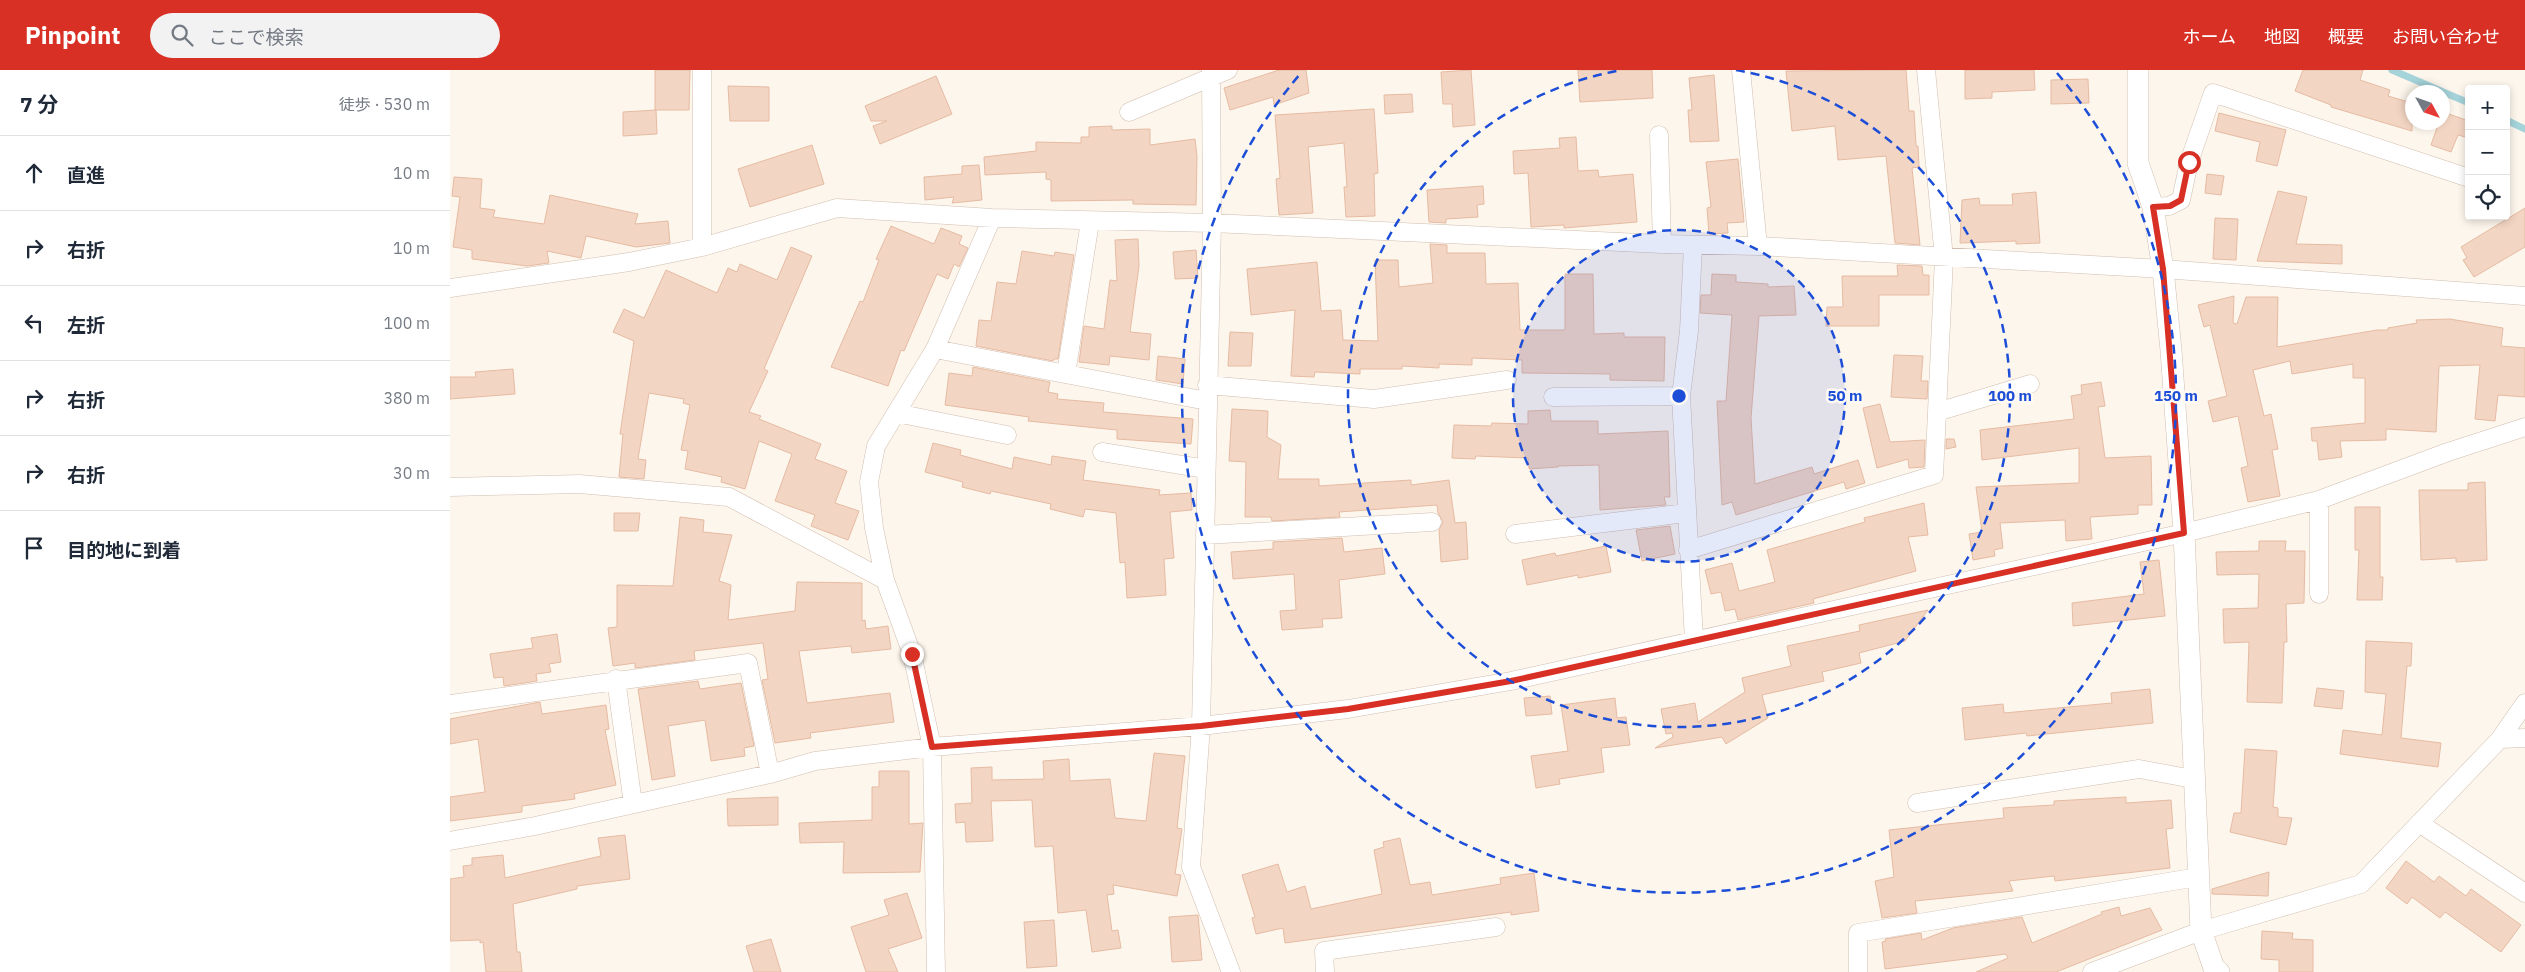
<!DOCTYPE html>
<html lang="ja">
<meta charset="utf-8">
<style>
body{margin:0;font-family:"IBM Plex Sans","Noto Sans JP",sans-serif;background:#f2f2f3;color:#1f2937}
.controls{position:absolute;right:15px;top:15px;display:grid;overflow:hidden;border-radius:5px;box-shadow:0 2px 8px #0003}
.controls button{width:45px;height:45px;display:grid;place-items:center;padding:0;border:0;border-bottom:1px solid #e0e1e3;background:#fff;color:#1f2937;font:25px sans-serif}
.compass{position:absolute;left:1955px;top:15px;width:45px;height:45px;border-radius:50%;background:#fff;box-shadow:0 2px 8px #0003;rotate:130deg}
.stop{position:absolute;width:15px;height:15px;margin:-11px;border:4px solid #d93025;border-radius:50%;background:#fff}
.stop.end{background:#d93025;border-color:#fff;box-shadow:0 1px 5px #0008}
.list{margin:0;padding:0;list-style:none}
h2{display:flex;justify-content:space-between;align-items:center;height:65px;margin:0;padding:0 20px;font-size:21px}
h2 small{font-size:16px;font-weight:400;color:#747a83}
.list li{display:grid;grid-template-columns:32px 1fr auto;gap:15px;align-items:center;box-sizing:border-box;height:75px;padding:0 20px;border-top:1px solid #e0e1e3}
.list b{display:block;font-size:19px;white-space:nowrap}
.list em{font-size:16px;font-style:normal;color:#747a83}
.icon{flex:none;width:28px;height:28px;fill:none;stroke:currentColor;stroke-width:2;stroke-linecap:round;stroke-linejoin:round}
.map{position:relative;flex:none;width:2075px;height:902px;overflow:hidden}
header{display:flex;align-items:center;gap:30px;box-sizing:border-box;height:70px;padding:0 25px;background:#d93025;color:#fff}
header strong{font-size:24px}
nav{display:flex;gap:28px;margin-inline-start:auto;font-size:18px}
.search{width:350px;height:45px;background:#f2f2f3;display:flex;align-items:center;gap:12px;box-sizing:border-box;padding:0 18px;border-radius:28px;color:#747a83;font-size:19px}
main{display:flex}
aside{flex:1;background:#fff}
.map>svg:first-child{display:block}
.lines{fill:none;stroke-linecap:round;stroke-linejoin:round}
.stream{stroke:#a5d3da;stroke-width:7}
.building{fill:#f3d5c3;stroke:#e6bba3}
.minor-casing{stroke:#d1beb0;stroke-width:19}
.tertiary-casing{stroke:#d1beb0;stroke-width:22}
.minor{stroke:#fff;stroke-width:18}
.tertiary{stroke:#fff;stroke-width:21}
.route{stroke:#d93025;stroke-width:6}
.ring{fill:none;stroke:#1d4ed8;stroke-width:2.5;stroke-dasharray:9 6}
.centre{fill:#1d4ed8;stroke:#fffaf3;stroke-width:2.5}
.ring-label{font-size:15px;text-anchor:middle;font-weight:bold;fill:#1d4ed8;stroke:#fffaf3;stroke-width:5;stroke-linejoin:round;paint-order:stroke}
</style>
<header>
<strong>Pinpoint</strong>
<div class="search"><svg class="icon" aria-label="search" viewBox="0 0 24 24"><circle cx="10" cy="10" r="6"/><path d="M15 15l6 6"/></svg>ここで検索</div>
<nav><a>ホーム</a><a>地図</a><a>概要</a><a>お問い合わせ</a></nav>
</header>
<main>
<aside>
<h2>7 分<small>徒歩 · 530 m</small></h2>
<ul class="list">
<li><svg class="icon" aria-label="ahead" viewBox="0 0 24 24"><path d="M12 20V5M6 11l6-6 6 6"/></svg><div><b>直進</b></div><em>10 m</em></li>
<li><svg class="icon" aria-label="right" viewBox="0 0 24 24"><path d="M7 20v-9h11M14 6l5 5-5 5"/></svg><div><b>右折</b></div><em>10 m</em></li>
<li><svg class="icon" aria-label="left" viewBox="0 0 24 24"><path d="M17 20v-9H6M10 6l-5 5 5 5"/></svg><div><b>左折</b></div><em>100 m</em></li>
<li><svg class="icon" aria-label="right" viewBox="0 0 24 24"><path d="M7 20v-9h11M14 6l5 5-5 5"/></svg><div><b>右折</b></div><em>380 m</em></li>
<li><svg class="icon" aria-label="right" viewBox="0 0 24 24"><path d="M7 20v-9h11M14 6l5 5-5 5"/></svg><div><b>右折</b></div><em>30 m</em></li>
<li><svg class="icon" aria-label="arrive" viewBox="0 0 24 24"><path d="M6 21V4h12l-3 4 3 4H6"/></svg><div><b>目的地に到着</b></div></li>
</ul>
</aside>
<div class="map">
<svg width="2075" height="902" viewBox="0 0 2075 902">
<rect width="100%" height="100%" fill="#fdf6ec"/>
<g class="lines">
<path class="stream" d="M1942,0L2019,33
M2056,50L2075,59"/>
</g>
<path class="building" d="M205,0H240L239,40H205Z
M829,0H856L859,23L824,35L823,27L780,40L774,18Z
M1021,0L1025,55L1003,57L1002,34H993L991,2Z
M1128,0H1202L1203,28L1130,32Z
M1456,0L1459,41H1464L1466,76H1468L1469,97L1462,98L1470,175L1445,173L1436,86L1388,90L1385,56L1342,61L1336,1Z
M1515,0H1584L1585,20L1542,22V28L1515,29Z
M1853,0H1913L1910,10L1940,20L1938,26L1962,33V61L1881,37V35L1845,21Z
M1264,5L1269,71L1240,72L1238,40H1242L1239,8Z
M486,6L502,44L430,74L423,56L437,51H421L415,36Z
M1638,9L1639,33L1601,34V10Z
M278,16L319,17V51H280Z
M962,24L963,42L935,44L934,25Z
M924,39L928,103L924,104L925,146L896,147L894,117H897L894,73L858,77L863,143L829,145L826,109L830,108L825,45Z
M206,40L207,64L173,66V42Z
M1993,42L2019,51V68L2008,65L2001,82L1981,75L1989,52H1992Z
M1769,43L1836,60L1827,96L1806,91L1810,72L1765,61Z
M662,56V60L700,59V75L745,69L747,86L746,135L683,134V130L601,131V110L596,109V102L535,105L534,87L586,81V72L631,73V67H639V57Z
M1126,67L1128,101L1148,100L1149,107L1183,104L1187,152L1114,158V155L1081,157L1078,103L1064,104L1063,81L1110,78L1109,68Z
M362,75L374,114L300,137L288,99Z
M1288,89L1294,152L1277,153L1278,163L1259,164L1257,138L1261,137L1256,92Z
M529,95L532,130L502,133L504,127L475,130L474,107L512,104V96Z
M1757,104L1774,106L1771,125L1755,123Z
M4,107L32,109L30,138L45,140L43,147L94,154L100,125L188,144L185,154L218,151L220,173L186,177L136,166L131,188L97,181L99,193L77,196L22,189V180L3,177L10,127L2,126Z
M1033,116L1034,134L1027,135L1028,147L996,149V153L979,152L977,120Z
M1828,121L1857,127L1846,174L1892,175V194L1807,191Z
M1586,122L1590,173L1566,174V171L1510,173L1512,130L1529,128L1530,135H1563L1562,124Z
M2075,138V177L2024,207L2013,190L2017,188L2011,177Z
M1765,148L1788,149L1786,190L1763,189Z
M441,156L484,174L491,158L512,166L509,174L518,178L509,197L504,194L498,209L487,204L454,281L451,280L438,316L381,297L410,231L413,232L429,190L426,189Z
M688,169L689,196L680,262L701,264L699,290L660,286L659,295L629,292L634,256L654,259L660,210L667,211L665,170Z
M980,174L997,175V183H1035L1036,214L1068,213L1070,260H1115V204H1143L1144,264L1174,263V267H1215L1214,311L1160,310V304L1072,303V290L1022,288V295L989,294V298L952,296V299H910V304L865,302L864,307L841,306L845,240L801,245L797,199L867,192L871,241L891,240L893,270L928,271L925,190H948L949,217L983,213Z
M341,177L362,186L314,299L318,301L299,342L311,346L309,349L371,374L365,389L397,401L385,433L409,441L398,470L361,456L365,445L325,431L342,384L309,371L295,419L271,412L272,407L235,399L238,381L231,380L240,335L233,333L234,329L199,323L188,389L196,390L194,409L169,407L173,364H170L184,271L163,262L174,239L194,248L216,200L267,223L278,198L287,202L290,194L327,210Z
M746,180L748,208L725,209L723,182Z
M572,181L604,186L605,182L624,185L608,289H604L603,291L526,276L529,250L541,251L547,212L566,214Z
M1447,195L1472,196L1473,205H1479V225H1429V256H1376L1377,237H1393L1392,206H1448Z
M1262,204L1286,205V212L1318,214V217L1344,216L1346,245L1309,246L1301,348L1305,414L1362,397L1364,404L1408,390L1415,413L1396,419L1394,412L1286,445L1282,432L1272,435L1267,331H1276L1282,245L1250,243L1251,225H1261Z
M1784,226L1783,253L1787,254L1796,227H1828L1827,277L1927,260H1938V258L1967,253L1966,250L2000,249L2053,258L2051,276L2075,278V327L2048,325L2045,351L2025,349L2030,295L1989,296L1986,362L1936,359V370L1890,371L1892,387L1869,390L1867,371H1862L1861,358L1915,353V308H1903V294L1842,304L1840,291L1803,300L1814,346L1821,344L1828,379L1822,380L1830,426L1798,432L1791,398L1798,396L1788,346L1763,352L1758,331L1777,326L1760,255L1754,257L1748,235Z
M780,262L803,263L801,296H778Z
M1444,285L1473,286L1471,311H1478L1477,329L1441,327Z
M708,286L735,289L733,314L706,310Z
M523,297L600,312L598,322L608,324L607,329L654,333L653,342L743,349L741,374L667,369V360L578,351L579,347L495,335L499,303L522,306Z
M63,299L65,324L0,329V307H26L25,302Z
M1651,312L1655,336L1648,337L1655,388L1701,386L1702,435H1688V444L1640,447L1642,469L1616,471L1615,450L1550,453L1553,478L1544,480L1545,486L1523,490L1519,464L1532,462L1526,417L1629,413V378L1532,390L1530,360L1624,349L1621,326L1632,324L1631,315Z
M1430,334L1440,372L1475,370L1474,397L1459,398L1458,389L1427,398L1413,338Z
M782,339L818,341L817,367L831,375L828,409H869V416L961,410V415L999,410L1005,453L1016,452L1018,489L991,492L989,460L993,452L988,443L987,435L889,442L890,447L822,451L821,447H795L796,392L779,391Z
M1100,340L1101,351H1148V364L1218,361L1220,427H1214L1216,435L1150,440L1149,395L1108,396V397L1079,399L1078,388L1026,386L1025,389L1002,388L1004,355L1041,356L1042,353L1078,354V341Z
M1496,369H1504L1506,377L1496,379Z
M483,373L511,380L510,385L562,399L564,387L601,395L602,386L636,391L633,410L710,420L709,425L741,423L742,440L720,442L724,488L714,489L716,525L677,528L675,492L670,493L666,443L635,439L633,447L600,439L601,434L541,421L540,424L512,417L513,412L475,402Z
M2035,412L2037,490L2006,492V488L1971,490L1969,420H2018V413Z
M1474,433L1478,465L1458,467L1466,501L1363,529L1364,533L1288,550L1285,539L1275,541L1271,522L1261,524L1255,500L1282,493L1289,521L1325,512L1317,480L1415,452L1414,448Z
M1905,437H1930V507H1933L1932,530H1907L1909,480H1905Z
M164,443H190L188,461H164Z
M230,447L254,450L253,462L282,465L269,511L281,515L278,550L345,541L347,512L412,513V551L415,550L416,559L438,556L441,579L402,583L401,576L349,581L357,633L440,623L444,652L360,663L361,668L325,673L312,610L318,609L313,573L244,581L245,590L185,598V593L163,596L158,558L167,557V515L223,516Z
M1220,456L1225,484L1192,491L1186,460Z
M892,468L894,482L932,478L935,504L889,510L892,548L872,549L873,557L832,560L830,541L846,540L844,504L783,509L781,482L823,479V472Z
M1809,471H1836L1835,481H1855L1854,533L1836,534L1837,572H1834L1832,633L1797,632L1799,572L1774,573L1773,539L1808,538L1809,504L1767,505L1766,482L1809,481Z
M1156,476L1161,502L1128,508V505L1077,515L1072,490L1105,483L1106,486Z
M1709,490L1715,546L1623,556L1622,533L1694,524L1690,492Z
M1478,540L1455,571L1409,583L1411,593L1372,602L1374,611L1312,625L1318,648L1276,674L1272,667L1205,678L1223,667L1222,663L1216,664L1211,639L1245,633L1248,652L1295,622L1292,608L1341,596L1337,576L1410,561L1409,555Z
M107,564L111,592L99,594L101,602L86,604L87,611L54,616L53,607L44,608L40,584L83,578L81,568Z
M1916,571L1962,573L1961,596H1957L1951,668L1991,673L1988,697L1890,684L1893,660L1932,665L1936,624L1915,622Z
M248,611L250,619L291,613L304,676L294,678L295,686L261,691L255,650L218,656L225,706L202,710L188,619Z
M1867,618L1894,621L1892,639L1864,636Z
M1700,619L1703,653L1577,666L1576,663L1515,670L1512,638L1553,634L1554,643L1662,633L1661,623Z
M1100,626L1102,644L1076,646L1074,628Z
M1165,628L1167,648L1176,647L1180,675L1151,678L1154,702L1109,709L1110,714L1086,718L1081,686L1118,681L1111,635Z
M90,632L92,644L156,635L159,659L155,660L166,715L124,724L125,729L72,736V742L0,751V727L35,722L28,669L0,674V649Z
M1795,679L1827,681L1823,737L1828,738V747L1842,748L1836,775L1780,762L1784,743H1791Z
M704,683L735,686L727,758L732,759L725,804L731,805L727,826L663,815L664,824L657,825L662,861L668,860L671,878L642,882L636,840L608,843L603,776L585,777L582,730L541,731L543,771L516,772L515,752L506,753L505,734L522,733L521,698L542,697V710L594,709L593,691L619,689L620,711L660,709L665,748L696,751Z
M429,701H459V754L473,753L470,802L393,803L394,772L350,773L349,753L422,750V717H429Z
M328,727V755L278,756L277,729Z
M1676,727V733L1721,730L1723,758L1716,759L1720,798L1605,811L1604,806L1559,811L1563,821L1465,831L1467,843L1432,848L1425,811L1444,807L1439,760L1554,748L1553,738L1604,735V731Z
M175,765L180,809L127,816V819L63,834L67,882H70L72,902H36L33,872L30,873V870L0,871V809L14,807L13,796L22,795V788L53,785L55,808L151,786L148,768Z
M950,768L960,815L980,812L982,825L1051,814L1050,808L1084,803L1089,841L1061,845V842L835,873L833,858L806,864L802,848L805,847L792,805L828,794L837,822L855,816L861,839L932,824L924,780L934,777L933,772Z
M1956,791L1984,812L1989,806L2016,826L2021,819L2071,855L2051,882L1995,842L1990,848L1962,827L1957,834L1936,818Z
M1819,802L1818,826L1762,824V819Z
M457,823L472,868L438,879L448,902H416L401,857L439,845L434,830Z
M1669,837L1671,846L1700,838L1712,860L1606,902H1526L1558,888L1556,884L1435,899L1432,872L1436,871L1435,869L1471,863L1472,870L1503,858L1572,847L1582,873L1652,844L1651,842Z
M748,845L752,890L722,892L719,847Z
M604,850L607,896L577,898L574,852Z
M1812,861L1843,863L1842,869L1863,870V902H1829V890L1811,889Z
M321,869L331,902H304L296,876Z"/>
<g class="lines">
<defs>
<path id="minor" d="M252,0V177
M761,0L762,153L751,656L741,797L781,902
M1291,0L1308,176
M1476,0L1494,188L1487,342
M679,42L778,0
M1209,65L1212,174
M1703,137L1719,136L1731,130L1739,92L1763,23L2019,108
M1243,175L1239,261L1231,326L1244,570
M0,218L179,192L252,177L387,138L542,148L762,153L1212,174L1308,176L1713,199L2075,226
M485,279L757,331
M616,304L640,152
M757,315L924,329L1057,310
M1103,327L1231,326
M446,343L557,365
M652,382L756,399
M0,417L129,414L279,427L435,510
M1065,464L1236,443
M755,465L982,452
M1238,480L1484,405L1487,342L1580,314
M1869,524V430
M166,609L183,734
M0,634L298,593L320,704
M2050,669L2075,668
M1467,733L1689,699L1743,709
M1969,753L2075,823
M0,771L85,756L320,704L365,691L482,677L751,656L898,639L1061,611L1734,463L1869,430L1998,382L2075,357
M486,902L482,677L462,584L435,510L424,458L419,412L426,376L485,279L542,148
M875,902L874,881L1046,857
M1408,902V863L1748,807
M1642,902L1751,861L1911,814L2050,669L2075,633"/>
<path id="tertiary" d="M1688,0V93L1703,137L1713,199L1721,280L1734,463L1751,861L1764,898L1769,902"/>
</defs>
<use href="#minor" class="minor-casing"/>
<use href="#tertiary" class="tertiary-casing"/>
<use href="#minor" class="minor"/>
<use href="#tertiary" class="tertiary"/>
</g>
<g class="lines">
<path class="route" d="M462,584L482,677L751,656L898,639L1061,611L1734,463L1713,199L1703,137L1720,136L1731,130L1739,92"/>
</g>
<circle cx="1229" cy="326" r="166" fill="#1d4ed8" fill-opacity=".12"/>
<g class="ring">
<circle cx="1229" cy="326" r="166"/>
<path d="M1286 0A331 331 0 1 1 1172 0"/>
<path d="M1607 3A497 497 0 1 1 851 3"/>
</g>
<circle cx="1229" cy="326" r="8" class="centre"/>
<g class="ring-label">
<text x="1395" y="331">50 m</text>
<text x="1560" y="331">100 m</text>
<text x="1726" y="331">150 m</text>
</g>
</svg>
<div class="controls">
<button>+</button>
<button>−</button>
<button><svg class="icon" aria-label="locate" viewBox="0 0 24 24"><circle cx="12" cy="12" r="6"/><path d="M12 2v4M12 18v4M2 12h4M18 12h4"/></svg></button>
</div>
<svg class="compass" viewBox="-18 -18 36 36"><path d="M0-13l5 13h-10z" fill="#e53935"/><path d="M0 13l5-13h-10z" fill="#747a83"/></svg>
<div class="stop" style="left:1739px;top:92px"></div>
<div class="stop end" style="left:462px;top:584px"></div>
</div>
</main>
